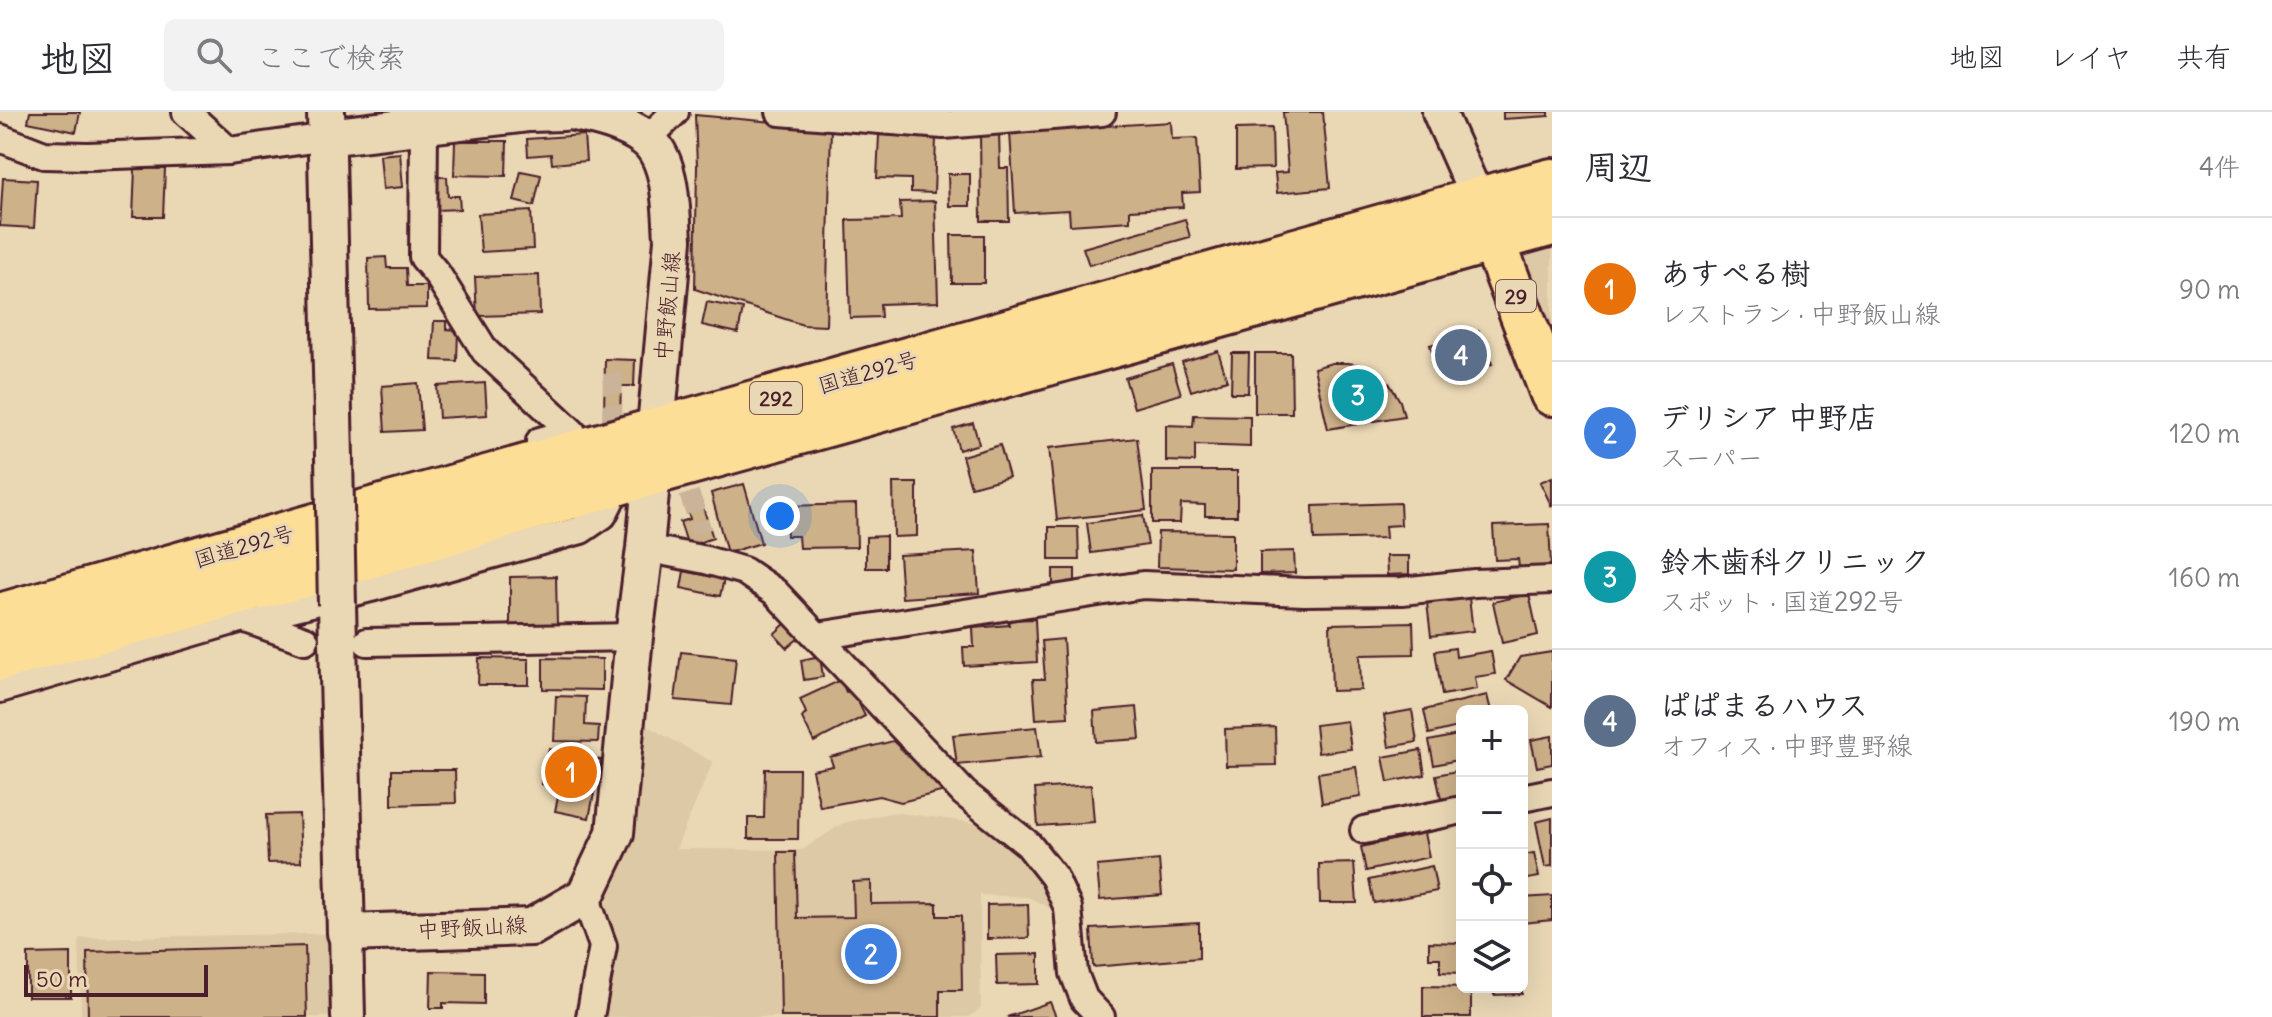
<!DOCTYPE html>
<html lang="ja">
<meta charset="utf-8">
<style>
body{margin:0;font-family:Delius,"Klee One",sans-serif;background:#f2f2f3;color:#2b2b33}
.controls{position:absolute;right:24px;bottom:24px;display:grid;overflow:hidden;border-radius:12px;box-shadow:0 8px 32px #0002}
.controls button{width:72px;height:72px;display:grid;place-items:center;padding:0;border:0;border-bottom:2px solid #e1e1e2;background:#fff;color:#2b2b33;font:40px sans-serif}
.scale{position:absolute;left:24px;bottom:20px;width:184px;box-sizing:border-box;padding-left:8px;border:4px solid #4a1f2b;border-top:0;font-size:22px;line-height:28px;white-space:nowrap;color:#4a1f2b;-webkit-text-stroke:6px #ead8b5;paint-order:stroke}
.you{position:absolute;left:780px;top:404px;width:28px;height:28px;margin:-20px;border:6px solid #fff;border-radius:50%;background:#1a73e8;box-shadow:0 0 0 12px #1a73e833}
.badge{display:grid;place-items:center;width:52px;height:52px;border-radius:50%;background:#d93025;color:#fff;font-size:26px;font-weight:700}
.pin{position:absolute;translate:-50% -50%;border:4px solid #fff;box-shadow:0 2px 8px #0006}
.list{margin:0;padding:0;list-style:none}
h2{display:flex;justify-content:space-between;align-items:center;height:104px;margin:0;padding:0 32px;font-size:34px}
h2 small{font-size:26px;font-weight:400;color:#7c7c81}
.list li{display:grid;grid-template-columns:52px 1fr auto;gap:24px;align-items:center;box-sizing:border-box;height:144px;padding:0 32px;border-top:2px solid #e1e1e2}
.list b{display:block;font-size:30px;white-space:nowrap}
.list p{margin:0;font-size:26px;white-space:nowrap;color:#7c7c81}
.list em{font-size:26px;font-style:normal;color:#7c7c81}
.icon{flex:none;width:44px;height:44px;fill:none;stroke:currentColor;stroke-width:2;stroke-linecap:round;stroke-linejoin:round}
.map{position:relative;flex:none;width:1552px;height:905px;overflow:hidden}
header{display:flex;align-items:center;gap:48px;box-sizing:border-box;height:112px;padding:0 40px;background:#fff;border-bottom:2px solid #e1e1e2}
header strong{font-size:38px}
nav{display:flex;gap:44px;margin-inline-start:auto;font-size:28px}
.search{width:560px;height:72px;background:#f2f2f3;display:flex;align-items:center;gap:20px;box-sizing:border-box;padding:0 28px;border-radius:12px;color:#7c7c81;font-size:30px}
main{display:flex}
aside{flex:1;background:#fff}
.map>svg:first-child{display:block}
.built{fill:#dec9a6}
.building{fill:#cdb189;stroke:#4a1f2b;stroke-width:2}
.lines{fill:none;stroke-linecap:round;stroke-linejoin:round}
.pedestrian-tunnel{stroke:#cab399;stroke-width:20;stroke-dasharray:20 10;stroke-linecap:butt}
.minor-casing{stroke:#4a1f2b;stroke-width:32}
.tertiary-casing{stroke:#4a1f2b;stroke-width:38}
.secondary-casing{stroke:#4a1f2b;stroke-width:42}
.primary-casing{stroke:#4a1f2b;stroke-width:48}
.trunk-casing{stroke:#4a1f2b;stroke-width:50}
.minor{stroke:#ead8b5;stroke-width:26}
.tertiary{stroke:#ead8b5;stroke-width:32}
.secondary{stroke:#ead8b5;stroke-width:36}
.primary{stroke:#fdde96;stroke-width:42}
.trunk{stroke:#fdde96;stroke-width:44}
.secondary-bridge-casing{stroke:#4a1f2b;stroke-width:42;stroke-linecap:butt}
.secondary-bridge{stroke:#ead8b5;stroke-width:36}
.labels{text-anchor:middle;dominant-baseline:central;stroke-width:6;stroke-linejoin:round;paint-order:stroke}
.shield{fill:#ead8b5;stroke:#7a5654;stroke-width:2}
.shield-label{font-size:20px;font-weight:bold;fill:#4a1f2b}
.street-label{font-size:22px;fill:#4a1f2b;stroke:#ead8b5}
</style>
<header>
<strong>地図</strong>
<div class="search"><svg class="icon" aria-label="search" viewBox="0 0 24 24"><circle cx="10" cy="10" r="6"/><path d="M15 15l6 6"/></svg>ここで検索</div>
<nav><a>地図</a><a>レイヤ</a><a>共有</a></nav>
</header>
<main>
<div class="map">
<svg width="1552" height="905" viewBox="0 0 1552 905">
<rect width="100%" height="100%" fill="#ead8b5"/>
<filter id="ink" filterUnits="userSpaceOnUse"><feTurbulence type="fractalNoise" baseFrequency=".0125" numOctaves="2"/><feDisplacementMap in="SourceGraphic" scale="16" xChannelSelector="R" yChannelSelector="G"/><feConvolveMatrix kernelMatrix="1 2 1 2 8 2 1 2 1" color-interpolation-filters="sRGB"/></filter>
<g filter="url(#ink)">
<path class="built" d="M1552,135V258L1502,148Z
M627,603L713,650L676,737L802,738L843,711L894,700L1005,715L1069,806L1028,785L980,783L981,897L968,905H590L602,834L585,784Z
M346,821L348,905H81L79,826Z"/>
<path class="building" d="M30,0H80L76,20L28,10Z
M1283,0H1323L1330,76L1277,81L1275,61L1288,60Z
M1503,0H1549V4L1503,7Z
M695,3L831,15L826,214L803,213L695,177L697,54Z
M1171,10L1172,27L1197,26L1200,80L1182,81L1183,95L1130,98V109L1070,113L1069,98L1015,101L1010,20Z
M1272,16L1273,56L1236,57V17Z
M999,20L1000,56H1008L1009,109H981L980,21Z
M584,23L586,49L552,52L551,42L528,44L527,27Z
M879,23L936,26L934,81L911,80V67L877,66Z
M455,29H507L506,64L454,63Z
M400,41L403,75L383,77L380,43Z
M135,56L165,57L163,105H133Z
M521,59L541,63L534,94L514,89Z
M948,62H970V94H949Z
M435,65H447L448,84H459L460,97L436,98Z
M3,66L37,68L34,116L0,114Z
M935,89L938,190L880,192L881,205L850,206L847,108L901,107L900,90Z
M531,99L533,137L481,140L478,102Z
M1185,107L1190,125L1089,153L1083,136Z
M951,123H984V171H952Z
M386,145L387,156H406L407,174H427V196L369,197L368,146Z
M539,163L540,202L477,204L475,165Z
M707,190L743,197L738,221L702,213Z
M434,209H446V217L458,218L457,249L432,248Z
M1479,219L1492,252L1441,266L1430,233Z
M1218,239L1227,268L1191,279L1182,250Z
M1232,241H1249L1248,281H1231Z
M1255,241H1291L1292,301H1255Z
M605,247L635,248L634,274H621L620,303H604Z
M1332,251H1348L1366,254L1384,263L1400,289L1404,304L1328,317L1314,256Z
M1172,252L1181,282L1134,296L1125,266Z
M418,271L422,318L385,320L382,274Z
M485,271L487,303L439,306L437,274Z
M1194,303L1250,304V335L1195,333V350L1166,349V313L1193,314Z
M973,311L979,332L959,338L953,317Z
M1137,326L1146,398L1057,408L1049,336Z
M1000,333L1009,365L971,375L962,344Z
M1152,359H1237V404H1205V393L1181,392L1180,411H1152Z
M1552,365V395L1540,370Z
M893,371H917V424L894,425Z
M744,372L761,431L727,441L711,381Z
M700,386L713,426L688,434L680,410L690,407L685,391Z
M1400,391L1401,413L1385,414L1386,426L1314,428L1313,394Z
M856,392L857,435L799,436L798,424H787L786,394Z
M1143,403L1148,433L1091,441L1087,411Z
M1549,412L1551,454L1519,455L1518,447L1495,448L1493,414Z
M1049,415H1078L1079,448H1049Z
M1158,420L1233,421V457L1157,455Z
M886,424V456H866V425Z
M976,439L979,481L902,486L899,443Z
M1294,439L1295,461L1260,462V440Z
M1386,444H1409V462L1387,463Z
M1053,457H1075V477H1053Z
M684,459L724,467L720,484L681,476Z
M556,464L557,513H510V465Z
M1529,482L1538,523L1502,531L1493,490Z
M1469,486L1473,519L1431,524L1427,491Z
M1035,507L1037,550L964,554L963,535H974L973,516L1009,513L1008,508Z
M787,510L800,525L787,536L774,522Z
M1413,510L1414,542L1360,543L1361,578L1332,579L1330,512Z
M1063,527L1068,605L1036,607L1033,567H1045L1042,529Z
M1455,536L1456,545L1491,539L1495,562L1475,565L1477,577L1442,583L1435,539Z
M681,540L736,546L731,593L675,588Z
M1552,540V595L1506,568L1520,545Z
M820,544L823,565L804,568L801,548Z
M479,546L529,547V573H478Z
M543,546L602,547V578L543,577Z
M841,568L846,580L853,579L865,604L814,630L802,606L806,601L800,587Z
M1487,583L1491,599H1462V614L1429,622L1424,598Z
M556,584L586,585L585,613L599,614L598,630L554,629Z
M1137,595L1140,627L1096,630L1094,599Z
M1412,598L1417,630L1389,635L1384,603Z
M1347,609L1351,637L1318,641L1315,613Z
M1037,615L1041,645L957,653L953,623Z
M1275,615L1276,653L1226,654L1225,617Z
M1462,622V647L1434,653L1429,629Z
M1552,624V652L1537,655L1531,628Z
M893,629L945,679L901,690L879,684L820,695L812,658L833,654L830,645Z
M549,637L601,648L589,706L555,699L560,676L541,672Z
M1421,638L1425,663L1388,670L1383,645Z
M1356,655L1361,685L1322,691L1318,661Z
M765,657H799L798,727H748V706H764Z
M392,658H455L456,691L392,693Z
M1462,658V683L1441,687L1436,663Z
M1091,673L1094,710L1038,714L1035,677Z
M299,702L301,750L268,751L266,703Z
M1552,706V754L1545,755L1536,710Z
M1424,721L1429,745L1366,759L1361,735Z
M778,740H795L797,806L854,805L853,770L871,769V792L937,791V804H961L962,878H940V905H781Z
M1534,741L1539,765L1522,768V743Z
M1159,748L1162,783L1100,788L1097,754Z
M1354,751L1357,791H1320L1319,752Z
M1432,754L1437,779L1374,791L1369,768Z
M1552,784V808L1522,811V786Z
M1028,792L1029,826L987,827V793Z
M1199,811V846L1093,855L1091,817Z
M1429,830L1462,831V861L1440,860V846H1429Z
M305,834L307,905H88L87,840Z
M71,841V885H28V842Z
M1039,842V872L997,873L996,843Z
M431,859L484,860V892L443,891V896H430Z
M1522,869V882L1494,883V875H1522Z
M1423,874L1471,875V905H1423Z
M1050,890L1056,905H1007Z"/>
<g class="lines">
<path class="pedestrian-tunnel" d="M612,312L613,260
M689,381L702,420"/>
<defs>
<path id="minor" d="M186,0L229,39
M780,0L943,13L1102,0
M424,13L423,145L437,162L485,239L572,320L540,329
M0,26L44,43L88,44L229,39L327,25
M647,27L675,0
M645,436L706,448L744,459L775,480L964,681L1028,732L1054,765L1068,796L1074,861L1084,887L1101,905
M272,501L371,476L581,418L603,403L619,371
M818,524L1143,473L1304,480L1402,479L1475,471L1552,468
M367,530L634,525
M0,577L243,506L305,528
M1522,686L1552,680
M1364,718L1462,698
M585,784L603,834L590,905"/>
<path id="tertiary" d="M1439,0L1478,88
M346,821L348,905"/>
<path id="secondary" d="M326,0L334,345
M327,25L529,1L563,0
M337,493L346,821L532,815L585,784L615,721L634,525L645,436L673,128C671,98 672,46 645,26C625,11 598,5 574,0"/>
<path id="primary" d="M1481,96L1552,282"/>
<path id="trunk" d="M0,504L301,418L1478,88L1552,69
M0,546L302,463L651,361L1552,111"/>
</defs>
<use href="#minor" class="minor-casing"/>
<use href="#tertiary" class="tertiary-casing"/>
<use href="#secondary" class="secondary-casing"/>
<use href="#primary" class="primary-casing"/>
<use href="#trunk" class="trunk-casing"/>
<use href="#minor" class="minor"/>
<use href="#tertiary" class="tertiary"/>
<use href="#secondary" class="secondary"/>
<use href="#primary" class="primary"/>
<use href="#trunk" class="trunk"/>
<defs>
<path id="secondary-bridge" d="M334,345L337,493"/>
</defs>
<use href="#secondary-bridge" class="secondary-bridge-casing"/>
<use href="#secondary-bridge" class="secondary-bridge"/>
</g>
</g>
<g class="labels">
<g class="shield">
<rect x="1496" y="168" width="40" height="32" rx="6"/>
<rect x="750" y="270" width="52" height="32" rx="6"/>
</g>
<g class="shield-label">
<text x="1516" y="184">29</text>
<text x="776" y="286">292</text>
</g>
<g class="street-label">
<text transform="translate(667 194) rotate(-85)">中野飯山線</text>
<text transform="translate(868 260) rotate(-16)">国道292号</text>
<text transform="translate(244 434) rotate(-16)">国道292号</text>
<text transform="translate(472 815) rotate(-3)">中野飯山線</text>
</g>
</g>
</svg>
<div class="controls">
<button>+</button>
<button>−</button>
<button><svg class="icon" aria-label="locate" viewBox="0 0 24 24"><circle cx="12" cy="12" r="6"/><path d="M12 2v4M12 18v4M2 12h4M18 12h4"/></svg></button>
<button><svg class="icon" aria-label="layers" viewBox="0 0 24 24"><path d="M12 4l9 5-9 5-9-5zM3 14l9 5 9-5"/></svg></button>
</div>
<div class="scale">50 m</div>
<div class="you"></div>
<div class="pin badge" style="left:571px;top:660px;background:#e8710a">1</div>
<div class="pin badge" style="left:871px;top:842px;background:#3f7fe0">2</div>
<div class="pin badge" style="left:1358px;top:283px;background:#0f9aa8">3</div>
<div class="pin badge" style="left:1461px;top:243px;background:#5c6f8a">4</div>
</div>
<aside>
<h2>周辺<small>4件</small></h2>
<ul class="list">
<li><span class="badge" style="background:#e8710a">1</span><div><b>あすぺる樹</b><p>レストラン · 中野飯山線</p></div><em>90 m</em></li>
<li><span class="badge" style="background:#3f7fe0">2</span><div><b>デリシア 中野店</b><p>スーパー</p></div><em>120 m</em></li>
<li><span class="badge" style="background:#0f9aa8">3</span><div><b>鈴木歯科クリニック</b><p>スポット · 国道292号</p></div><em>160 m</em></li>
<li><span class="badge" style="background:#5c6f8a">4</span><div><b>ぱぱまるハウス</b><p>オフィス · 中野豊野線</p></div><em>190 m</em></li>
</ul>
</aside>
</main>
